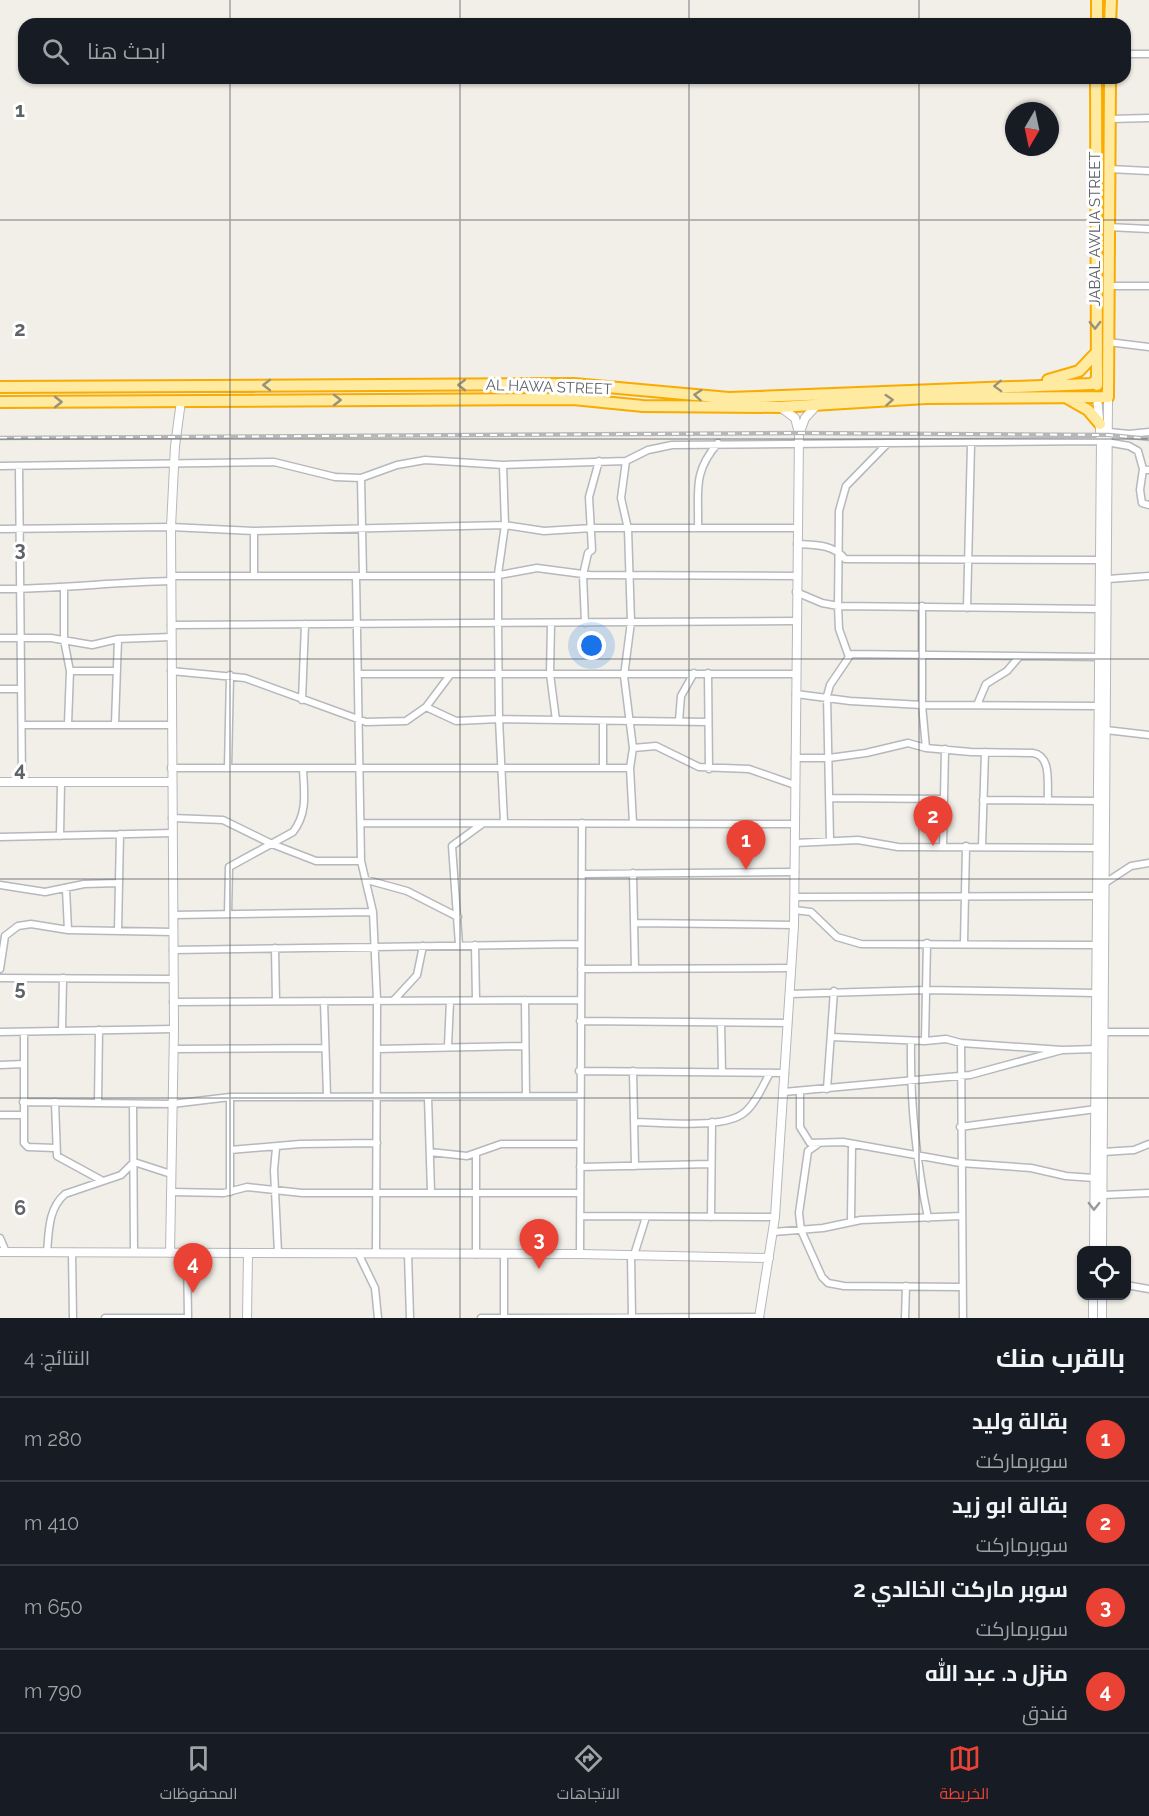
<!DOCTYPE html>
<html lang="ar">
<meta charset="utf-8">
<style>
body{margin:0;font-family:Raleway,Cairo,sans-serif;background:#20242c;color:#f1f3f6;direction:rtl}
.controls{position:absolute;right:18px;bottom:18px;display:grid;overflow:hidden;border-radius:12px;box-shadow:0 2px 4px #0004}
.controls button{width:54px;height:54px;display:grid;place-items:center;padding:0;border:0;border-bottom:2px solid #363941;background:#171b24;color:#f1f3f6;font:30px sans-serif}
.compass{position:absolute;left:1005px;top:102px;width:54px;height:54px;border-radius:50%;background:#171b24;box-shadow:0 2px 4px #0004;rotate:189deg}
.you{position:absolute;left:592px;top:646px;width:21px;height:21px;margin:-15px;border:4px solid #fff;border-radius:50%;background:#1a73e8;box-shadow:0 0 0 9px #1a73e833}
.badge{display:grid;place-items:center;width:39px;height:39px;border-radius:50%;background:#ea4335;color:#fff;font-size:20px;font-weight:700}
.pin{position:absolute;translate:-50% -50px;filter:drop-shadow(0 2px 3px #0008)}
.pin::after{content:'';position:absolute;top:32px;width:21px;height:18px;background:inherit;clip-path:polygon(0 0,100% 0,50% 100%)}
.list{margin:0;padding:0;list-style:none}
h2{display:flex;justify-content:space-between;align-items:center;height:78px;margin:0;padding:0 24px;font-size:26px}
h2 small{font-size:20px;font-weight:400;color:#9ea1a6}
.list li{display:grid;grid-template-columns:39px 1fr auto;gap:18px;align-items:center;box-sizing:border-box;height:84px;padding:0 24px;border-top:2px solid #363941}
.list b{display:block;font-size:22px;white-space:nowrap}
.list p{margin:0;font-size:20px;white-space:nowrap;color:#9ea1a6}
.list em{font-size:20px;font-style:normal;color:#9ea1a6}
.icon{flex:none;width:33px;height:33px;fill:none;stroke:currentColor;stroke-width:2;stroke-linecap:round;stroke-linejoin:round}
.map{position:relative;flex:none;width:1149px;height:1318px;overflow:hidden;direction:ltr}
.search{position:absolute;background:#171b24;box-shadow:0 2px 4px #0004;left:18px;right:18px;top:18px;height:66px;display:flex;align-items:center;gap:15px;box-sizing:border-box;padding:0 21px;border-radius:18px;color:#9ea1a6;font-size:22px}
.sheet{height:414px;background:#171b24}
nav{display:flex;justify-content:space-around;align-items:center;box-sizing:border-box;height:84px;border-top:2px solid #363941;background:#171b24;font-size:16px;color:#9ea1a6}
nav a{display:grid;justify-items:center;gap:3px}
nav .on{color:#ea4335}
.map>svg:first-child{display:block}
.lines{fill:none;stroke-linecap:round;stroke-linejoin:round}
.minor-casing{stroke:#b5b8bc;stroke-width:9}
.tertiary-casing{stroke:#b5b8bc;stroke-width:10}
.trunk-casing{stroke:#f9ab00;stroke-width:14}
.minor{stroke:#fff;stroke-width:6}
.tertiary{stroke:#fff;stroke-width:8}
.trunk{stroke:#feeaa1;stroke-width:10}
.rail-casing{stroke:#b6b7b8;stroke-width:4.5}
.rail{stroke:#fff;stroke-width:2;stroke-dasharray:7;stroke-linecap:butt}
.oneway{stroke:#97927c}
.oneway2{stroke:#979a9d}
.grid{fill:none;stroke:#5f6368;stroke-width:1.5;stroke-opacity:0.55}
.labels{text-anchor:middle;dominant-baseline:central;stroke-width:6;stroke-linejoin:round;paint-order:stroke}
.street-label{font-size:15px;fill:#5f6368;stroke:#fff}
.grid-label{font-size:20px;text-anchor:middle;font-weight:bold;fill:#5f6368;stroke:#fff;stroke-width:6;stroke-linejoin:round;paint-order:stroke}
</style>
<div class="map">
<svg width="1149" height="1318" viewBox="0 0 1149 1318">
<rect width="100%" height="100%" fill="#f1efe8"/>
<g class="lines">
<defs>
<path id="minor" d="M1125,54H1149
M1110,119L1149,118
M1109,169L1149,171
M1108,227L1149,229
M1108,286H1149
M1108,342L1149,347
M1109,432L1129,434L1149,432
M626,461L621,498L628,529L631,622L624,676L633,748L630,768L633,823
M503,465L505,525L498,574V622L499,719L504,822
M0,466L274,462L335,477L361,478L397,465L425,460L503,465L626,461L648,450L672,445L1101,441L1129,446L1138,451L1143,469L1149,470
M19,466L22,782
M1143,469L1140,490L1142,503L1149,505
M361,478L363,576
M698,528C699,491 692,473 718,443
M0,529L171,527L254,531L505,525L544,531L592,528H797
M254,531V576
M797,544C815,545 833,544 845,559L1100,560
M171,576H494L537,568L590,575L797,576
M356,576L361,861L373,912L377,1000L376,1253
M1108,579L1149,576
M0,589C58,589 114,582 171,581
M64,589V640L70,671L68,724
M796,592L822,603L838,606L1100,609
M922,606V705L926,748
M967,608L971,444
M585,623L583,575L588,553L592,550L589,497L599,461
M551,624L550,674L556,720
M171,625L796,621
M0,638H51L92,645L118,639L171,637
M849,654L1099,657
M70,671H117
M171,671L245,678L366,722L406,721L426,707L456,721L499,719L708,722
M708,673L709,769
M358,674H796
M0,689H21
M796,694L850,701L922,705L1098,706
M302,700L305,624
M977,705L986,684L1007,671L1019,657
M426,707L450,675
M679,721L681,696L694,673
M115,724L118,639
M22,725H171
M1106,730L1149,735
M633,748L656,746L699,767L749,769L795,785
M795,758H829L866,753L908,743L926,748L971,752L1033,753C1052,756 1047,784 1048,801
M171,768H630
M228,768L230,675
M603,768V721
M829,798L944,799
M983,800L1098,801
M172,818L223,820L272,844L316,861H361
M362,823L795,824
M60,836L61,782
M0,837L173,833
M830,840L827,696L830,685L849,657L839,629L838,606L839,511L846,486L888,443
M795,843L858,840L898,847L1097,848
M943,846L945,749
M982,846L985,752
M633,873L635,969
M582,874L795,872
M367,880L407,891L458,917
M1105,883L1131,866L1149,863
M0,885L45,892L84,884L119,883
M66,889L68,930
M795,897L1098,896
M794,910L811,912L837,937L861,944L1097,945
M228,914L229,867L293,832C308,813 304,792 303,769
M173,915L373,912
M635,923L794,925
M118,931L120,834
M964,943L966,846
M459,945L452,846L482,824
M475,945L476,999
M275,948L276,1001
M173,950L580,944
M0,969L5,936L18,926L31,924L68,930L173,932
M581,969L791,968
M0,978L173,979
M790,994L926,990L1096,993
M394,1000L417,975L423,946
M525,1000L526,1096
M324,1001L327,1096
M173,1002L580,1000
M580,1021L788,1023
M721,1023L722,1072
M62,1031L63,978
M0,1032L174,1029
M24,1032V1143L28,1147L55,1148
M1103,1032H1149
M831,1037L925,1041L946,1039L961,1043L1062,1050L1097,1049
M911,1041C910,1100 916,1160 928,1218
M925,1041L927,943
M961,1043L963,1318
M448,1046L450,1001
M174,1049L325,1048
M377,1049L525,1046
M0,1065L24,1064
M579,1071L785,1073
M633,1071L635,1166
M827,1089L834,991
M800,1091V1127L810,1143L843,1142L960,1163L1031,1168L1066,1176L1094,1178
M784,1092L970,1075L1062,1050
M230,1097V1192
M428,1097L431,1192
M23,1102L172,1104L230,1097L580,1096
M55,1102L57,1156L101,1180
M98,1103L99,1030
M133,1104L134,1252
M0,1115H23
M635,1122C661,1122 725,1130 745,1112C756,1103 763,1085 770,1073
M960,1127L1096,1109
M818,1144L808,1151L799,1213L801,1230L822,1277L828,1283L844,1286L962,1287
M276,1148L274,1170L278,1253
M230,1150L300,1144L377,1143
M430,1152L467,1156L501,1144H580
M1103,1152L1134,1150L1149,1144
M476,1155V1254
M580,1167L711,1164
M171,1192L224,1193L247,1187L302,1193H580
M1103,1195L1149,1193
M580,1216L775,1217
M711,1217L712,1122
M851,1221L852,1144
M773,1232L823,1228L861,1220L962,1216
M0,1238L6,1252
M47,1252C49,1231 48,1209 65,1194L121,1175L134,1162L171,1174
M72,1252L73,1318
M187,1253L188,1318
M358,1253L375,1288L378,1318
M408,1254L410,1318
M504,1254V1318
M580,1254L582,823
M631,1255L632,1318
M634,1255L646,1217
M1126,1285L1149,1289
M105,1318H188
M481,1318L760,1317
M905,1318L906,1286"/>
<path id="tertiary" d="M800,432L805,418L816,406
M0,782H171
M1094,1250L1101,441L1097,397
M1102,1250L1108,397
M0,1252L580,1254L769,1258
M170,1253L174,1029L171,527L175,446L181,401
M247,1318L248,1253
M759,1318L775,1217L794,925L799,433L795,418L780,407
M1093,1318V1296
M1102,1318V1296"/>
<path id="trunk" d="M1097,0V24
M1110,24L1111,0
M1096,78L1097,385
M1048,380L1079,371L1096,353
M0,387L574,384L729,398L1091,384L1097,380
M1067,398L1088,410L1100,424
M0,402L573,399L643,406L780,407L926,398L1108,397L1110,78"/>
</defs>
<use href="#minor" class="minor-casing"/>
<use href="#tertiary" class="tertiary-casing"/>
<use href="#trunk" class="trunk-casing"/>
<use href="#minor" class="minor"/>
<use href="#tertiary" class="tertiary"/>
<use href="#trunk" class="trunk"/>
<defs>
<path id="rail" d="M0,438L799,433L1109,435L1149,439"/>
</defs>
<use href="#rail" class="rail-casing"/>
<use href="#rail" class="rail"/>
</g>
<defs><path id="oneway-chevron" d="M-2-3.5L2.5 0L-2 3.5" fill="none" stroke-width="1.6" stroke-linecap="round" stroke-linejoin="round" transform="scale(1.5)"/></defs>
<g class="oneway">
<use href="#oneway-chevron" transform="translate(1095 325) rotate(89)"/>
<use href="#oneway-chevron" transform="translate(267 385) rotate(180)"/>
<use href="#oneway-chevron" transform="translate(462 385) rotate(180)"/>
<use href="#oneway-chevron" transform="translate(998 386) rotate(178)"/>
<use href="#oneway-chevron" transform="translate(698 395) rotate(-175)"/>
<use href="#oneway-chevron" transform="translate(337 400)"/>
<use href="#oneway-chevron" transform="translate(889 400) rotate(-4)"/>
<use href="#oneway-chevron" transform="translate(58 402)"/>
</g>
<use class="oneway2" href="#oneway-chevron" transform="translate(1094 1206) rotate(91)"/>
<path class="grid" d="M230,0V24M460,0V24M689,0V24M919,0V24M230,78V1318M460,78V1318M689,78V1318M919,78V1318M0,220H1149M0,439H1149M0,659H1149M0,879H1149M0,1098H1149"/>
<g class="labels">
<g class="street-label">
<text transform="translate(1095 229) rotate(-90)">JABAL AWLIA STREET</text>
<text transform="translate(549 387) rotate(2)">AL HAWA STREET</text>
</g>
</g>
<g class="grid-label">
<text x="20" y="117">1</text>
<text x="20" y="336">2</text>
<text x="20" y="556">3</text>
<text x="20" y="776">4</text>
<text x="20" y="995">5</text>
<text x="20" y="1215">6</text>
</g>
</svg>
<div class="controls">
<button><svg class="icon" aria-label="locate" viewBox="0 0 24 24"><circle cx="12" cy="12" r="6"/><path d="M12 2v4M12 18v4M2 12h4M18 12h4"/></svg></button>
</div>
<svg class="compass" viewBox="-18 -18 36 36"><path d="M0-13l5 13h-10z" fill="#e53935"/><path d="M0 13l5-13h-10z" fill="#9ea1a6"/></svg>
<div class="you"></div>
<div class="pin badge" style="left:746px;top:870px">1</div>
<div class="pin badge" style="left:933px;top:846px">2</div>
<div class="pin badge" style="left:539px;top:1269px">3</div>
<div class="pin badge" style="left:193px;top:1293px">4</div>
<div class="search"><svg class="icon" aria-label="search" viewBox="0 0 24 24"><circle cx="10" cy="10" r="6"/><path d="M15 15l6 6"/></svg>ابحث هنا</div>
</div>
<section class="sheet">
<h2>بالقرب منك<small>النتائج: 4</small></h2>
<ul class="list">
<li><span class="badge">1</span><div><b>بقالة وليد</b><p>سوبرماركت</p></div><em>280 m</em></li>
<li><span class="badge">2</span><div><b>بقالة ابو زيد</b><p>سوبرماركت</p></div><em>410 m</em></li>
<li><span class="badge">3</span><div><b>سوبر ماركت الخالدي 2</b><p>سوبرماركت</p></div><em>650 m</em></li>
<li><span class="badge">4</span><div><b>منزل د. عبد الله</b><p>فندق</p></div><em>790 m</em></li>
</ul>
</section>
<nav>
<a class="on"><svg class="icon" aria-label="map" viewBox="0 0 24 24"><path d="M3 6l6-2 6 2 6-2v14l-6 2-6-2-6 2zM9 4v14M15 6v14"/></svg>الخريطة</a>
<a><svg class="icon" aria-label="directions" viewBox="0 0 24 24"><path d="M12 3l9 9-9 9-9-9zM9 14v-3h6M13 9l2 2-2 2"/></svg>الاتجاهات</a>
<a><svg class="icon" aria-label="saved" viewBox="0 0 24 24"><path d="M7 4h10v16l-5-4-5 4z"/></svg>المحفوظات</a>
</nav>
